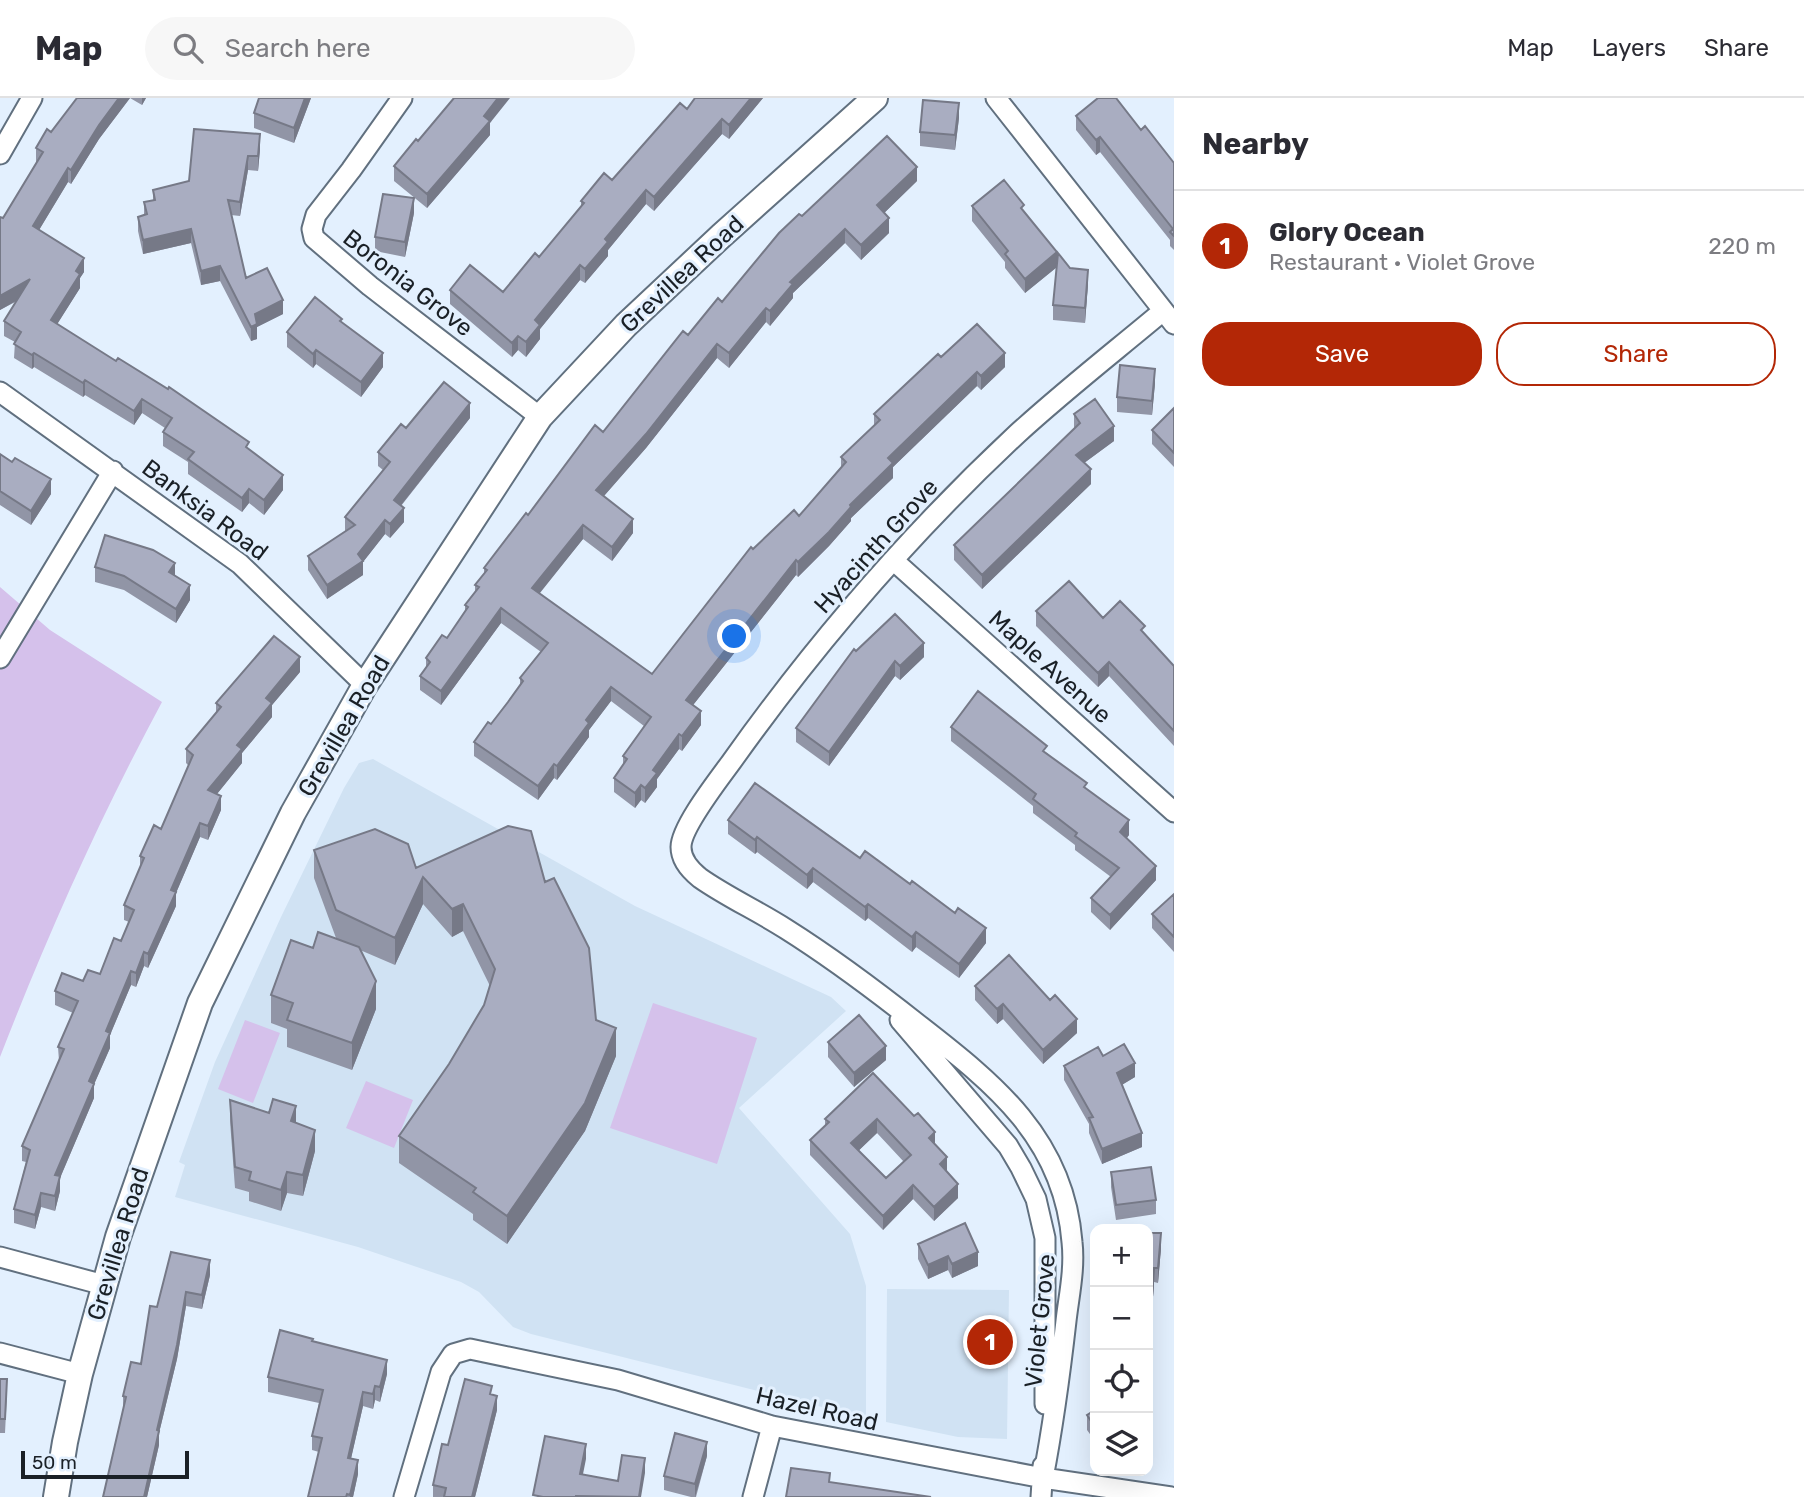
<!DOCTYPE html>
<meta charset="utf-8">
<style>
body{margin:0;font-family:Rubik,sans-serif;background:#f7f7f7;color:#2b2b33}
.controls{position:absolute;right:21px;bottom:21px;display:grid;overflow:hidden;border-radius:14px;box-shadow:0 7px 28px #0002}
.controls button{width:63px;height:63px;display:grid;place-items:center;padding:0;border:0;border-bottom:2px solid #e1e1e2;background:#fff;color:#2b2b33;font:35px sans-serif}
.scale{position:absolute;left:21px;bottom:18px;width:168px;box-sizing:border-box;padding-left:7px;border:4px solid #1a2026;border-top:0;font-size:19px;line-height:24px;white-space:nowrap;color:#1a2026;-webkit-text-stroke:5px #e3f0fe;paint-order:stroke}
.you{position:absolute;left:735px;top:539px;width:24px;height:24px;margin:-18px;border:5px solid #fff;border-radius:50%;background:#1a73e8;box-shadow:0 0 0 10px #1a73e833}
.badge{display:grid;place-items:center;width:46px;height:46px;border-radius:50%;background:#b32706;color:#fff;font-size:23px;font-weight:700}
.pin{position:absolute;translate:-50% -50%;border:4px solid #fff;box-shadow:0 2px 7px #0006}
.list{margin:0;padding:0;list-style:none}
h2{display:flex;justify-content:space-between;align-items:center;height:91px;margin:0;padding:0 28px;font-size:30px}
h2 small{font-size:23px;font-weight:400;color:#7c7c81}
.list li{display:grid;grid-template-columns:46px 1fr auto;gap:21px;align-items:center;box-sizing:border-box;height:112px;padding:0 28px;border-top:2px solid #e1e1e2}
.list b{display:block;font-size:26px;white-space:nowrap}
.list p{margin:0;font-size:23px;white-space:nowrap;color:#7c7c81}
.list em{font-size:23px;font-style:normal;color:#7c7c81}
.actions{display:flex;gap:14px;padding:21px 28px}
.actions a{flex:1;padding:16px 0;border:2px solid #b32706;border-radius:28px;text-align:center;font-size:24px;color:#b32706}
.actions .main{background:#b32706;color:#fff}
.icon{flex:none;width:38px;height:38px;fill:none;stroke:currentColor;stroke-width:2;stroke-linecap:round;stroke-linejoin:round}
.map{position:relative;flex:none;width:1174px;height:1399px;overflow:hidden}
header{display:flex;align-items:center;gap:42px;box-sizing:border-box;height:98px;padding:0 35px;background:#fff;border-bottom:2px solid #e1e1e2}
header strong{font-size:33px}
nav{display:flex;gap:38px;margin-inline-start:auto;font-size:24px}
.search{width:490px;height:63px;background:#f7f7f7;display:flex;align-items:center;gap:18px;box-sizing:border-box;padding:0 24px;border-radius:38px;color:#7c7c81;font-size:26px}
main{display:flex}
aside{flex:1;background:#fff}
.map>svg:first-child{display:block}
.built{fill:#d0e2f3}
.green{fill:#d5c1eb}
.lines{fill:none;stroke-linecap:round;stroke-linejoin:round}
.minor-casing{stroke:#61707f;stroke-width:23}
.tertiary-casing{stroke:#61707f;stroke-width:28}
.minor{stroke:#fff;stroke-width:19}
.tertiary{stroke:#fff;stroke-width:24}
.wall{fill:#9195a6;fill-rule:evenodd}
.shaded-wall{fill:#767987}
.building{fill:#a9adc1;stroke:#767987;stroke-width:2;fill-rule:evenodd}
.labels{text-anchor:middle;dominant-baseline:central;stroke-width:6;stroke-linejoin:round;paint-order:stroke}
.street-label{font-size:24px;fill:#1a2026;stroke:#e3f0fe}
</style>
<header>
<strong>Map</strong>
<div class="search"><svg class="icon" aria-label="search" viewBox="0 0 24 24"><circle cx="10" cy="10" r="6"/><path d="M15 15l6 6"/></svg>Search here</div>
<nav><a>Map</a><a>Layers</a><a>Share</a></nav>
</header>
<main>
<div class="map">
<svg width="1174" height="1399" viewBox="0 0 1174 1399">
<rect width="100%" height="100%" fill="#e3f0fe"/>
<path class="built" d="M373,661L635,808L831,899L846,913L739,1010L850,1136L866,1188V1320L531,1236L513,1229L479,1194L461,1184L358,1149L175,1099L185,1067L179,1064L215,964L281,819L344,690L359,665Z
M887,1191L1009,1192L1007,1341L958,1339L886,1324Z"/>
<path class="green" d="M0,489L50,532L162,604C100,719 47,838 0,959Z
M653,905L757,940L717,1066L610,1030Z
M245,922L280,935L253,1005L218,991Z
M366,983L413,1002L394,1050L346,1030Z"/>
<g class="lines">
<defs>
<path id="minor" d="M402,0L351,72L316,117L312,131L314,140L370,188L540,319
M996,0L1174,226
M0,56L32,0
M0,294L240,466L365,587
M893,462L1174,714
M0,560L113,373
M900,922L1008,1048L1021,1070L1036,1101L1045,1140V1306
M0,1159L104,1187
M0,1255L80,1276
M1043,1380C1053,1328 1060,1276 1066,1223C1069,1197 1075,1171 1072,1144C1064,1041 995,986 919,927C876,893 832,860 786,831C758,813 727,799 700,780C690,772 681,762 681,749C681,729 719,681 732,663C816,545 911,435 1017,336C1064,293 1114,254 1163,213
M404,1399L441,1274L453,1256L470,1251L618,1282L772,1328L1043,1380L1171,1399
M753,1399L772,1328
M1041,1399L1043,1368"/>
<path id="tertiary" d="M56,1399L65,1344L80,1276L118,1139L200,905L293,715L365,587L540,319L626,227L721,138L875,0"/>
</defs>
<use href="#minor" class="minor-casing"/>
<use href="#tertiary" class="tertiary-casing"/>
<use href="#minor" class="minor"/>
<use href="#tertiary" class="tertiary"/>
</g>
<path class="wall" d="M77,0H130L99,41L71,86L68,84L39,132L84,174L80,180V190L57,226L249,351L283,392L264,417L249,405L242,414L188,376V364L163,348V334L165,330L142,315L134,327L85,297L83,299L34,269L32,271L14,260L15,244L4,238V223L17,203L0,212V119L3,120L36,65V50L51,34Z
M130,0H146L142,7Z
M259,0H311L294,45L254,30V15Z
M695,0H763L729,41L722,36L654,113L646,106L608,152V158L585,185L580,182L540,231V241L526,259L518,252L512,259L450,206V192L503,194L539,159L581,108V103L612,82L687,11Z
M1076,18L1141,32L1174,65V152L1170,148V142L1100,54L1096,57L1076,32Z
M959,20L955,52L920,48V34Z
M490,25V37L427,110L394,83V68L418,43Z
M260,51L258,73L248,72L240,118L231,117L246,180L283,216L257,229V241L251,243L220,183L201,187L191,145L143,156L138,133V119L144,117V104L153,102V92L189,83Z
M917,83L884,115L889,135L861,162L845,145L793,195V200L770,228L766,224L729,270L717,260L646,350L604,398L633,435L612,463L583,441L539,495L652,576L753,451L799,418L841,369V359L874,328V316L941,259L1005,269L981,292L977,288L893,369V380L851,420V423L829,448L798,479L796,477L693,607L701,627L682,653L679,651L657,681V689L645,705L641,702L635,710L614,694V680L623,667V658L644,628L611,603L589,632V639L557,682L554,680L538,702L474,658V644L491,626L520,587V580L541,554L501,525L441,607L420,592V578L426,570V560L447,540L465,513V507L475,494V487L484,476V470L528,417L603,334L688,237L722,204L802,118Z
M972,108L1024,114L1057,162L1070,170L1088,186L1085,225L1053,222V207L1057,169L1025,195L1005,170V164L972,123Z
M414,115L405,159L375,153V139Z
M342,225L383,269L361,299L316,266L313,270L287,249V234Z
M1155,285L1152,317L1117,314V299Z
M1174,310V369L1152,346V332Z
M1074,316L1114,343L1084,365L1091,386L982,491L954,462V447L1074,331Z
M470,320L401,408L404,424L390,440L385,436L363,464V477L327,501L308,472V458L345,433V419L383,372L378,368V354L406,330Z
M0,356L51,396L31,427L0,407Z
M95,469L175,477L190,502L176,525L124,492L95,484Z
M1036,513L1103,520L1145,536L1174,568V648L1109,578L1098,589L1036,528Z
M856,553L924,559L900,582L895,578L829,668L796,644V630Z
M300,574L272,607V619L242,655V665L217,696L221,712L208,742L200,739L176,795V808L148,870L144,868L136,889L131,887L110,937V950L94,986V1000L60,1080V1093L55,1113L41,1109L35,1131L14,1125V1111L26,1064L22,1063V1048L59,963L58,949L73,915L55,907V893L100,876L121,843L129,824L124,822V807L140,770V758L161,731L189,668L186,665V651L216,615V605Z
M951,629L1047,655L1087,691L1129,737L1127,740L1156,782L1110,832L1091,814V800L1111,779L1075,752V747L1033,715V708L951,643Z
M728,722L860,760L986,845L959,880L916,849L912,854L868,820L865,823L813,784L807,791L757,754L755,756L728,736Z
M314,752L416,770L545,784L596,922L616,958L585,1033L507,1146L473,1122V1116L399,1065V1038L449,966L484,907L490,888L463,833L452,839L423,806L395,867L360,852L376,911L352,972L287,949V931L271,925V897L313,850L342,843L336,840L314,780Z
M1174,796V854L1152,830V816Z
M975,888L1077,935L1043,966L1003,921L997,926L975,902Z
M828,944L886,962L854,989L828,959Z
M1103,958L1135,979L1121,987L1142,1049L1102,1066L1089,1035V1026L1064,982V968Z
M873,975L935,1047L958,1100L934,1123L913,1101L883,1132L810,1057V1042L825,1028V1021ZM877,1035L904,1064L886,1080L858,1053Z
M230,1002L296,1025L315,1053L303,1098L287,1095L281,1113L249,1103V1094L235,1090L230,1023Z
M1111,1074L1156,1102V1116L1116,1122L1111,1089Z
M1148,1135L1161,1150L1158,1185L1154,1184L1148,1272Z
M918,1146L978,1168L952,1180L948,1172L928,1181L918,1161Z
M210,1177L202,1211L186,1208L177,1261L159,1335V1347L147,1399H103L123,1311V1298L141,1266L157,1209Z
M313,1243L387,1276L380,1304L375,1302L373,1311L363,1308L351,1360L358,1376L353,1399H308L319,1354L312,1352V1338L319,1305L268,1294V1279Z
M0,1281L7,1295L5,1335H0Z
M492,1296L497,1312L475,1399H433V1387L448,1347Z
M1095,1312V1343L1087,1332V1317Z
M707,1358L696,1399H691L664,1392V1378Z"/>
<path class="shaded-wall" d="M119,0H130L99,41L71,86V72L99,27Z
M142,0H146L142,7Z
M305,0H311L294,45V30Z
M498,0H510L490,25V37L427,110V96L484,18Z
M751,0H763L729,41V27Z
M959,5V20L955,52V37Z
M722,21V36L654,113V99Z
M260,36V51L258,73V58Z
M1100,39V54L1096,57V42Z
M248,58V72L240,118V104Z
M917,69V83L877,122V107Z
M68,70V84L33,142V128Z
M646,92V106L608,152V158L585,185V171L605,141Z
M414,100V115L405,159V144Z
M889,120V135L861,162V147Z
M191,131V145L143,156V142Z
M845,131V145L793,195V200L770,228V213L790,184Z
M1057,154V169L1025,195V181Z
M84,160V174L80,180V190L51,236V222L76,173Z
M580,167V182L540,231V241L526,259V244L535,222Z
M220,168V183L201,187V173Z
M1088,172V186L1085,225V210Z
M30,181V195L0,212V198Z
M283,202V216L257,229V241L251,243V229L255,216Z
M766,210V224L729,270V255Z
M518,238V252L512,259V245Z
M717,246V260L646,350L596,407V392Z
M316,252V266L313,270V256Z
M34,255V269L32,271V257Z
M383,255V269L361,299V284Z
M1005,255V269L981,292V278Z
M1155,271V285L1152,317V303Z
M977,274V288L893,369V380L851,420V423L829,448L798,479V464L850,407L888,360Z
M85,282V297L83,299V285Z
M142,301V315L134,327V313Z
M470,305V320L394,416V402Z
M1114,328V343L1076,371V357Z
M1091,371V386L982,491V477Z
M283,377V392L264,417V402Z
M51,381V396L31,427V413Z
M249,391V405L242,414V400Z
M404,410V424L390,440V426Z
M633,421V435L612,463V449Z
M385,422V436L363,464V477L327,501V487L358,456Z
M583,427V441L532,505V490Z
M796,462V477L686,616V602Z
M175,465V480L169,474Z
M190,487V502L176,525V511Z
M501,510V525L441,607V593Z
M924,545V559L900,582V568Z
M300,559V574L272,607V619L242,655V665L208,707V692L266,600Z
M895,563V578L829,668V654Z
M1109,564V578L1098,589V575Z
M611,589V603L589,632V639L557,682V668L586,622Z
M701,613V627L682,653V638Z
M679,636V651L657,681V689L645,705V690L653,672Z
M554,666V680L538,702V688Z
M641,687V702L635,710V695Z
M221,698V712L208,742V728Z
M1129,722V737L1120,748V734Z
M200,725V739L176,795V808L148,870V856L171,792Z
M757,739V754L755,756V742Z
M1156,768V782L1110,832V817Z
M813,770V784L807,791V777Z
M423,779V806L395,867V840Z
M463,806V833L452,839V811Z
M868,806V820L865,823V809Z
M986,830V845L959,880V866Z
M916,834V849L912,854V839Z
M144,854V868L136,889V875Z
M131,873V887L110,937V950L89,998V983L106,933Z
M376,883V911L352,972V945Z
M1003,906V921L997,926V911Z
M1077,921V935L1043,966V952Z
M616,930V958L585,1033L507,1146V1118Z
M886,948V962L854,989V975Z
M1135,965V979L1117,990V975Z
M94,986V1000L60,1080V1093L55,1113V1077Z
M296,1008V1029L291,1023Z
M877,1021V1035L851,1060V1045Z
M315,1032V1053L303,1098V1077Z
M935,1034V1048L929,1040Z
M1142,1035V1049L1102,1066V1051Z
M947,1059V1074L940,1066Z
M287,1074V1095L281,1113V1092Z
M958,1086V1100L934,1123V1109Z
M913,1087V1101L883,1132V1118Z
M41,1095V1109L35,1131V1117Z
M1161,1135V1150L1158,1185V1170Z
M978,1154V1168L952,1180V1166Z
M948,1158V1172L928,1181V1167Z
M210,1162V1177L202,1211V1197Z
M1154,1170V1184L1148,1272V1257Z
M186,1194V1208L177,1261L159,1335V1347L147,1399H144L157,1332Z
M387,1262V1276L380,1304V1289Z
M375,1288V1302L373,1311V1296Z
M363,1294V1308L348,1374V1360Z
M497,1298V1312L475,1399H472Z
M707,1344V1358L695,1399V1386Z
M586,1346V1361L580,1391V1376Z
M645,1360V1375L641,1399H639Z
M358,1362V1376L353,1399H350Z"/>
<path class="building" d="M77,0H119L99,27L71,72L68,70L33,128L84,160L76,173L80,176L51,222L116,263L118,260L168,291L169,289L249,344L246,349L283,377L264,402L249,391L242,400L188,361L194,354L163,334L172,320L142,301L134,313L85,282L83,285L34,255L32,257L14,246L21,234L4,223L30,181L0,198V119L3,120L43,54L36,50L47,31L51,34Z
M259,0H305L294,30L254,15Z
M454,0H498L484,18L490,23L427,96L394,68L416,41L418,43Z
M695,0H751L729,27L722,21L654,99L646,92L605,141L608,144L585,171L580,167L535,222L540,227L526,244L518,238L512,245L450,192L470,167L503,194L535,155L539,159L584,105L581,103L604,75L612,82L680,5L687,11Z
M1098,0H1116L1141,32L1145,28L1174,65V138L1170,134L1173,131L1100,39L1096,42L1076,18Z
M923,2L959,5L955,37L920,34Z
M194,31L260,36L258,58H248L240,104L228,102L246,180L267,170L283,202L255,216L257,226L251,229L220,168L201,173L191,131L143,142L138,119L147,116L144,104L155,102L153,92L189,83Z
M887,38L917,69L877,107L889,120L861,147L845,131L790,184L793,186L770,213L766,210L729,255L717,246L646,336L596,392L633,421L612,449L583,427L532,490L652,576L751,449L753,451L794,412L799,418L846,364L841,359L880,322L874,316L938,256L941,259L977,226L1005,255L981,278L977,274L888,360L893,365L850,407L851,409L829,434L798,464L796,462L686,602L701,613L682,638L679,636L653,672L657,675L645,690L641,687L635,695L614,680L627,661L623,658L651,619L611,589L586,622L589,625L557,668L554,666L538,688L474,644L488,624L491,626L508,604L523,583L520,580L548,545L501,510L441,593L420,578L430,564L426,560L442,537L447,540L468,509L465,507L479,489L475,487L487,472L484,470L526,415L528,417L595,327L603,334L683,233L688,237L718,200L722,204L779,135L799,116L802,118Z
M1004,82L1024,107L1021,110L1057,154L1025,181L1005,156L1008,153L972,108Z
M383,96L414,100L405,144L375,139Z
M1058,155L1070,170L1088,172L1085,210L1053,207Z
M315,199L342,221L340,223L383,255L361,284L316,252L313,256L287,234Z
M1120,267L1155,271L1152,303L1117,299Z
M444,284L470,305L394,402L404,410L390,426L385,422L358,456L363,463L327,487L308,458L355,427L345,419L390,364L378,354L401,326L406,330Z
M1095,301L1114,328L1076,357L1091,371L982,477L954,447L1080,325L1074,316Z
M1174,310V355L1152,332Z
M0,356L12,364L15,360L51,381L31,413L0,393Z
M105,437L153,452L175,465L169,474L190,487L176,511L124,478L95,469Z
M1069,483L1103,520L1120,503L1145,528L1141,532L1174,568V633L1109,564L1098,575L1036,513Z
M895,516L924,545L900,568L895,563L829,654L796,630L854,551L856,553Z
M274,538L300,559L266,600L272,605L237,647L242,651L208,692L221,698L208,728L200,725L171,792L176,794L148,856L144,854L136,875L131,873L106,933L110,935L89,983L94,986L55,1077L60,1078L55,1098L41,1095L35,1117L14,1111L30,1052L22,1048L64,951L58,949L78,903L55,893L62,875L83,883L88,872L100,876L114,840L121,843L134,812L124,807L144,760L140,758L154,727L161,731L193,657L186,651L221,609L216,605Z
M978,593L1047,648L1043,653L1087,685L1084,689L1129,722L1120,734L1156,768L1110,817L1091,800L1119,770L1075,738L1077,735L1033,701L1036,696L951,629Z
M755,685L860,760L865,753L910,786L912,783L955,815L958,810L986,830L959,866L916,834L912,839L868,806L865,809L813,770L807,777L757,739L755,742L728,722Z
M508,728L531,733L545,784L554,780L589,850L596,922L616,930L585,1005L507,1118L473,1094L476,1090L399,1038L449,966L484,907L495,871L463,806L452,811L423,779L395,840L336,812L314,752L375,731L408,746L416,770Z
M1174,796V839L1152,816Z
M318,834L359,849L376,883L352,945L287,922L293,905L271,897L291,842L313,850Z
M1009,857L1050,902L1055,897L1077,921L1043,952L1003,906L997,911L975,888Z
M859,917L886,948L854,975L828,944Z
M1124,946L1135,965L1117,975L1142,1035L1102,1051L1089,1020L1093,1019L1064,968L1098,949L1103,958Z
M873,975L914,1018L918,1015L935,1034L929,1040L947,1059L940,1066L958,1086L934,1109L913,1087L883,1118L810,1042L829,1024L825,1021ZM877,1021L911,1057L886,1080L851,1045Z
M273,1001L296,1008L291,1023L315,1032L303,1077L287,1074L281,1092L249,1082L251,1074L235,1069L230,1002L269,1015Z
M1151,1069L1156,1102L1116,1107L1111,1074Z
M965,1125L978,1154L952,1166L948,1158L928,1167L918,1146Z
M1148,1135H1161L1158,1170H1154L1148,1257Z
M171,1154L210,1162L202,1197L186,1194L177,1247L157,1332L159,1333L144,1399H103L126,1299L123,1298L131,1264L141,1266L150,1208L157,1209Z
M280,1232L313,1241L312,1243L387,1262L380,1289L375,1288L373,1296L363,1294L348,1360L358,1362L350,1397L347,1396L346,1399H308L322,1340L312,1338L323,1292L268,1279Z
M0,1281H7L5,1321H0Z
M465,1281L492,1288L490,1296L497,1298L472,1399H444L446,1390L433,1387L442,1346L448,1347Z
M1095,1312V1329L1087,1317Z
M675,1335L707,1344L695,1386L664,1378Z
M545,1338L586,1346L580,1376L618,1383L622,1357L645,1360L639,1399L576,1398V1399H543L533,1397Z
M791,1370L830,1375L829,1384L931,1399H786Z"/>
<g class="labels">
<g class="street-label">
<text transform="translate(682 176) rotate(-43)">Grevillea Road</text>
<text transform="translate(408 185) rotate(38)">Boronia Grove</text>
<text transform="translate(205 412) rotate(37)">Banksia Road</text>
<text transform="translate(876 448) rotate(-48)">Hyacinth Grove</text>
<text transform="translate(1050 569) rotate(42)">Maple Avenue</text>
<text transform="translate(344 628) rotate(-60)">Grevillea Road</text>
<text transform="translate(118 1146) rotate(-73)">Grevillea Road</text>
<text transform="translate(1040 1223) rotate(-84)">Violet Grove</text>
<text transform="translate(817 1311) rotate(13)">Hazel Road</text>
</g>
</g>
</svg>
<div class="controls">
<button>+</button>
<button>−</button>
<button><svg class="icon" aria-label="locate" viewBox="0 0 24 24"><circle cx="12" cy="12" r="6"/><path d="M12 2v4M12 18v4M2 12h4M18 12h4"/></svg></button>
<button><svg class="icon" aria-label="layers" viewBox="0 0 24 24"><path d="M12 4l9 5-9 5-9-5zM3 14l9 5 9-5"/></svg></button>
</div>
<div class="scale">50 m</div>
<div class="you"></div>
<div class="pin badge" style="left:990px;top:1244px">1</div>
</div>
<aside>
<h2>Nearby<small></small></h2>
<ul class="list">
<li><span class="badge">1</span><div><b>Glory Ocean</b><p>Restaurant · Violet Grove</p></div><em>220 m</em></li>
</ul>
<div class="actions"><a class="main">Save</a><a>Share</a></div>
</aside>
</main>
